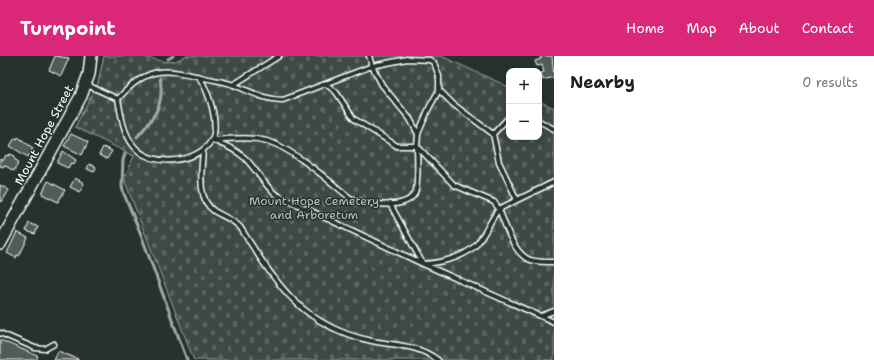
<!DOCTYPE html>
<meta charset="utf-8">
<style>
body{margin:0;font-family:"Shantell Sans",sans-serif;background:#f6f6f6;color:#202124}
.controls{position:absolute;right:12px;top:12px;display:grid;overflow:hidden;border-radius:8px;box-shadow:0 2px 6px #0003}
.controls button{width:36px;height:36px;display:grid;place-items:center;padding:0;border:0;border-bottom:1px solid #e0e0e0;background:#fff;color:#202124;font:20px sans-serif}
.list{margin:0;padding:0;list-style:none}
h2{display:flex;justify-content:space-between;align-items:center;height:52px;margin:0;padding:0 16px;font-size:17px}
h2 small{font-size:13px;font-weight:400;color:#757577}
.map{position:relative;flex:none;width:554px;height:304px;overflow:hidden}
header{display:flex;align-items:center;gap:24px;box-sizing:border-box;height:56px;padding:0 20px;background:#db2777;color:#fff}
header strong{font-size:19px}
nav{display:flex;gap:22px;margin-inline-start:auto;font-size:14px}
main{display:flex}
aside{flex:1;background:#fff}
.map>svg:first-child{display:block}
.cemetery{fill:url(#cemetery-stones);stroke:#9ea4a2}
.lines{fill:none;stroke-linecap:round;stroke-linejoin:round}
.stream{stroke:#a4a9a7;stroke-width:3}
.building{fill:#515c57;stroke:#fff}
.lane-casing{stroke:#fff;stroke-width:7}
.secondary-casing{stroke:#fff;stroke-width:14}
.lane{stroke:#26332d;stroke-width:4}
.secondary{stroke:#26332d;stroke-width:11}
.labels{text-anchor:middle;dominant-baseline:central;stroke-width:3;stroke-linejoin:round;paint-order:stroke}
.street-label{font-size:12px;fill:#fff;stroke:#26332d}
.park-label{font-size:12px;fill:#bbbfbe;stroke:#26332d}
</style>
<header>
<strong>Turnpoint</strong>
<nav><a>Home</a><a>Map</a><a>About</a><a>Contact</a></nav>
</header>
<main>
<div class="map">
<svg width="554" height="304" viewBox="0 0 554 304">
<defs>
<pattern id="cemetery-stones" width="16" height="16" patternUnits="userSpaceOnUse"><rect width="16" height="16" fill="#3e4944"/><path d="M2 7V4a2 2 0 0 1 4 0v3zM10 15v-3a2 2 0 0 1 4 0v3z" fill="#5b6460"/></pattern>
</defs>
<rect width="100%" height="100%" fill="#26332d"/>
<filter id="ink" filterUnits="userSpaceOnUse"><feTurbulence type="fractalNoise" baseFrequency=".025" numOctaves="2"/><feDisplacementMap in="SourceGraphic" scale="8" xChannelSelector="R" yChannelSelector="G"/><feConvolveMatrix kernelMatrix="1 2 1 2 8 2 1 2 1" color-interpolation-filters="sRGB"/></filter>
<g filter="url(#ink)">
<path class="cemetery" d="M104,0C116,0 128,0 139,0C158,2 167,12 185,0H441L509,31V81H539V45L554,52V304H194L124,123L134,100L75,71L98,27Z"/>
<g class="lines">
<path class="stream" d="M168,3L173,0
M137,81C154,62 165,49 160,22
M125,98L123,104L122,131L124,138L140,176L187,304"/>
</g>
<path class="building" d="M55,0L69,2L61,20L49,14Z
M540,0H552L554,21L543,24L541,17L544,16L542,9L537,10L535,5L541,3Z
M71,78L88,86L82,99L64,90Z
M18,81L33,92L28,101L10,90L15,82L17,83Z
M103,91L112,95L107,103L99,99Z
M63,95L76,104L74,108L71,107L68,112L57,107Z
M10,98L15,100L14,103L19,106L14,115L4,109L3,111L0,110V103L3,105L6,99L8,100Z
M89,108L96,111L94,116L87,113Z
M75,122L84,127L80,136L70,131Z
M48,125L65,134L58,146L42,138Z
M0,129L9,134L2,146L0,145Z
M29,167L38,171L35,178L26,175Z
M17,176L28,182L19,200L17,199L16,202L7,197Z
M0,284L38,300L36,304H0Z
M58,295L78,303V304H54Z"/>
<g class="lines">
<defs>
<path id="lane" d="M85,28L118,43
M326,28L336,36L354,63L397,90H417C417,101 419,127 415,137C405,155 366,148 350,142C329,125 292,92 267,85C249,80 230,83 212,84C224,89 235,93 245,102C256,113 263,127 275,138L423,208L390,148
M233,29L279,0
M439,34L453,48L493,78
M118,43C146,11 162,12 201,21C211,24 223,25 234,29C251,36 265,44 283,44L372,10L369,0
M118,43C121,59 123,76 133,89C149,112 197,108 211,85C221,69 208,34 199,21
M509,61L493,78L499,106L517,144L554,126
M539,65L554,73
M418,78L410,63L382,29L372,10L407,3L430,4L434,7L439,20V34L429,52L418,78L417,90L454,129L494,146L499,153C490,164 485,180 475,190C462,202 440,207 423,208L554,266
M203,94C202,112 196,143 214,155C224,161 232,163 240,171C276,227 302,271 372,285C397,290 416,288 438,304
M517,144L499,153C505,168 512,193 526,202C534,207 546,206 554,206
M541,260L554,255
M0,277L35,292L45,293L54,288"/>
<path id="secondary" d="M0,188L81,40L89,18L91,0"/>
</defs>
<use href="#lane" class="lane-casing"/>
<use href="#secondary" class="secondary-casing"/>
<use href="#lane" class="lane"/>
<use href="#secondary" class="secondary"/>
</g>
</g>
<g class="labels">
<g class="street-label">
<text transform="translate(44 79) rotate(-62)">Mount Hope Street</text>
</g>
<g class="park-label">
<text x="314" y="145">Mount Hope Cemetery<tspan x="314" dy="14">and Arboretum</tspan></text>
</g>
</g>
</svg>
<div class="controls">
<button>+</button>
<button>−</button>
</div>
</div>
<aside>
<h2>Nearby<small>0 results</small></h2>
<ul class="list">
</ul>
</aside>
</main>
